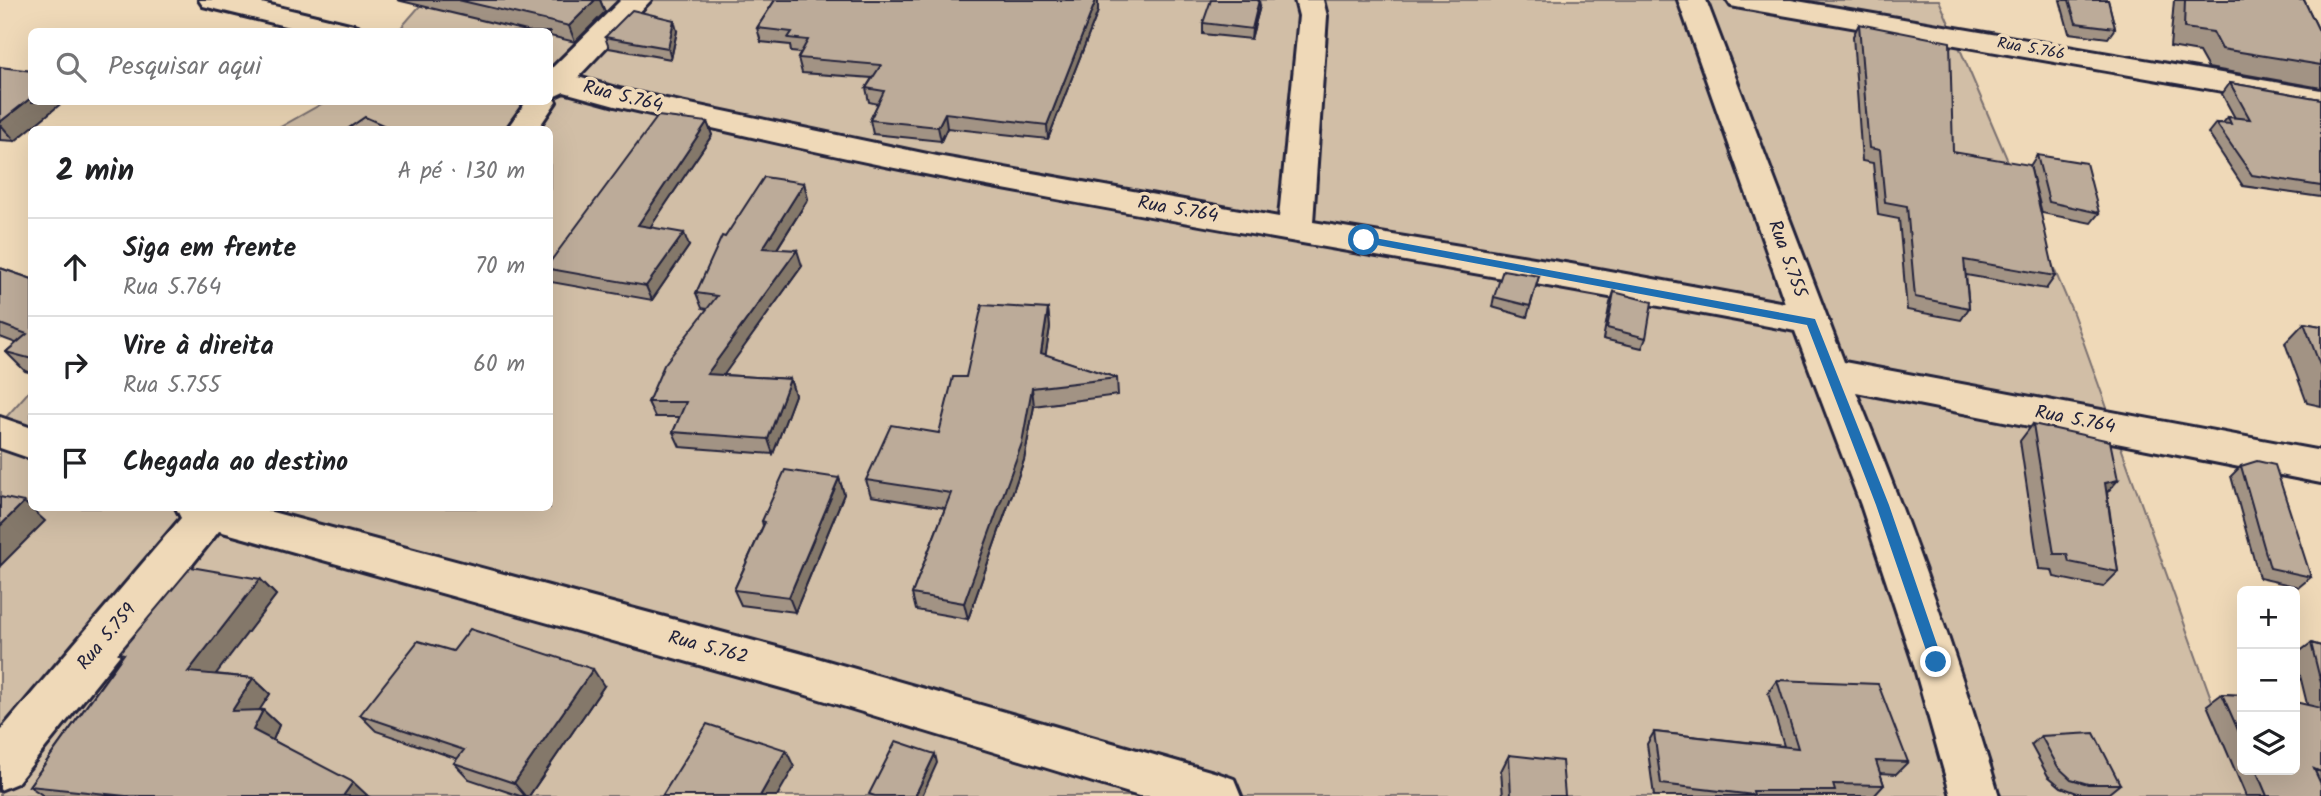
<!DOCTYPE html>
<html lang="pt">
<meta charset="utf-8">
<style>
body{margin:0;font-family:Kalam,sans-serif;background:#f6f6f6;color:#202124}
.controls{position:absolute;right:21px;bottom:21px;display:grid;overflow:hidden;border-radius:10px;box-shadow:0 7px 28px #0002}
.controls button{width:63px;height:63px;display:grid;place-items:center;padding:0;border:0;border-bottom:2px solid #e0e0e0;background:#fff;color:#202124;font:35px sans-serif}
.stop{position:absolute;width:21px;height:21px;margin:-16px;border:5px solid #1f6fb2;border-radius:50%;background:#fff}
.stop.end{background:#1f6fb2;border-color:#fff;box-shadow:0 2px 7px #0008}
.list{margin:0;padding:0;list-style:none}
h2{display:flex;justify-content:space-between;align-items:center;height:91px;margin:0;padding:0 28px;font-size:30px}
h2 small{font-size:23px;font-weight:400;color:#757577}
.list li{display:grid;grid-template-columns:46px 1fr auto;gap:21px;align-items:center;box-sizing:border-box;height:98px;padding:0 28px;border-top:2px solid #e0e0e0}
.list b{display:block;font-size:26px;white-space:nowrap}
.list p{margin:0;font-size:23px;white-space:nowrap;color:#757577}
.list em{font-size:23px;font-style:normal;color:#757577}
.icon{flex:none;width:38px;height:38px;fill:none;stroke:currentColor;stroke-width:2;stroke-linecap:round;stroke-linejoin:round}
.map{position:relative;flex:none;width:2321px;height:796px;overflow:hidden}
.search{position:absolute;background:#fff;box-shadow:0 7px 28px #0002;left:28px;top:28px;width:525px;height:77px;display:flex;align-items:center;gap:18px;box-sizing:border-box;padding:0 24px;border-radius:10px;color:#757577;font-size:26px}
.panel{position:absolute;background:#fff;box-shadow:0 7px 28px #0002;left:28px;top:126px;width:525px;height:385px;border-radius:10px}
.map>svg:first-child{display:block}
.green{fill:#d1bea6;stroke:#7a7070;stroke-width:2}
.lines{fill:none;stroke-linecap:round;stroke-linejoin:round}
.minor-casing{stroke:#22223b;stroke-width:6}
.minor{fill:#efd9b8;fill-rule:evenodd}
.wall{fill:#a29384;stroke:#22223b;stroke-width:2}
.shaded-wall{fill:#84786b;stroke:#22223b;stroke-width:2}
.building{fill:#bcab99;stroke:#22223b;stroke-width:2}
.route{fill:#1f6fb2}
.labels{text-anchor:middle;dominant-baseline:central;stroke-width:7;stroke-linejoin:round;paint-order:stroke}
.far-street-label{font-size:16px;fill:#22223b;stroke:#efd9b8}
.street-label{font-size:19px;fill:#22223b;stroke:#efd9b8}
</style>
<div class="map">
<svg width="2321" height="796" viewBox="0 0 2321 796">
<rect width="100%" height="100%" fill="#efd9b8"/>
<filter id="ink" filterUnits="userSpaceOnUse"><feTurbulence type="fractalNoise" baseFrequency=".0143" numOctaves="2"/><feDisplacementMap in="SourceGraphic" scale="14" xChannelSelector="R" yChannelSelector="G"/><feConvolveMatrix kernelMatrix="1 2 1 2 8 2 1 2 1" color-interpolation-filters="sRGB"/></filter>
<g filter="url(#ink)">
<path class="green" d="M425,0H1939L2073,313L2246,796H0V424L31,389L32,508H550V130L277,129L325,102H550V32L398,31Z"/>
<g class="lines">
<defs>
<path id="minor" d="M199,0H249L358,26L362,32H310L203,6Z
M621,0H651L578,77L619,89L937,156L1279,217L1299,16L1295,0H1323L1327,16L1313,222L1571,264L1785,303L1678,0H1706L1844,362L2321,451V483L1856,392C1911,525 1958,659 1999,796H1951L1913,662L1861,505L1795,331C1510,277 1224,232 940,177C831,156 723,130 615,106L564,92L553,97L556,102L537,130H506L526,102H550V70Z
M1727,0H1791L2321,90V108L1741,8L1731,6Z
M0,417L32,428V459L0,448Z
M176,508H257L803,654L1217,773L1234,779L1241,796H1139L803,694L219,531L17,783L0,790V731L181,518Z"/>
</defs>
<use href="#minor" class="minor-casing"/>
<use href="#minor" class="minor"/>
</g>
<path class="wall" d="M397,0H600L605,12L575,42L550,36V32H531Z
M775,0H1098V11L1048,139L947,128L941,141L873,134L870,120L878,104L869,102L866,88L872,78L802,73L798,58L801,53L791,52L790,45L761,42L757,28Z
M2060,0H2108L2115,28L2108,38L2069,33Z
M2174,0H2304L2321,35V88L2208,68L2199,52L2170,47Z
M1260,6L1251,39L1203,34V23Z
M1859,24L1953,152L2055,276L2046,289L1966,275L1969,308L1961,320L1907,310L1899,219L1878,215L1873,163L1862,161L1853,36Z
M677,31L671,59L609,48L605,37Z
M0,67L15,141L0,140Z
M2230,83L2321,99V197L2243,186L2208,133L2216,123H2223L2228,117L2235,118L2222,94Z
M707,122L712,135L650,227L689,246L652,300L551,282L550,278V262Z
M2037,155L2099,213L2091,223L2042,213L2030,166Z
M804,183L808,199L777,249L802,266L723,375L790,379L795,395L773,454L680,447L673,432L680,417H655L648,402L707,309L702,308L696,293L725,237Z
M0,268L32,279V373L25,371L6,352L16,343L0,337Z
M1539,276L1527,317L1492,307L1494,297Z
M1614,292L1646,338L1642,348L1603,339L1610,303Z
M1048,309L1050,327L1045,355L1117,378L1118,395L1034,406L1024,460L968,619L916,610L912,594L945,508L871,496L866,480L939,433L966,377Z
M2304,323L2321,326V406L2307,403L2285,343Z
M2033,424L2107,492L2118,572L2103,587L2054,577L2052,570L2039,569L2020,441Z
M2241,466L2311,577L2299,587L2259,578L2231,476Z
M839,478L844,494L795,612L741,605L734,590L763,526L762,521Z
M260,579L276,595L215,674L253,678L270,694L259,710H263L279,725L273,740L368,796H44L29,786L122,656L119,653Z
M2311,643L2321,646V796H2246L2207,705L2222,694L2242,695V770H2295L2307,704L2295,655Z
M1777,680L1908,762L1896,774L1880,773L1884,785L1874,796H1654L1647,744L1654,732L1784,746L1768,693Z
M604,686L529,796H520L469,779L454,763L458,759L376,731L360,715Z
M2041,736L2120,784L2109,793H2077L2061,787L2048,776L2031,745Z
M1509,755L1565,796H1503L1501,771Z"/>
<path class="shaded-wall" d="M595,0H600L605,12L575,42L569,26Z
M1096,0H1098V11L1048,139L1047,125Z
M1259,0L1260,6L1251,39L1252,29Z
M674,20L677,31L671,59L668,48Z
M32,97V102H63L15,141L0,124V122Z
M945,113L947,128L941,141L938,127Z
M707,122L712,135L643,238L638,225Z
M804,183L808,199L768,263L763,248Z
M684,233L689,246L652,300L646,286Z
M797,250L802,266L713,390L707,374Z
M1048,309L1050,327L1043,371L1041,353Z
M790,379L795,395L773,454L768,439Z
M1032,388L1034,406L1024,460L968,619L964,603Z
M839,478L844,494L795,612L789,597Z
M2118,480L2104,496L2105,483Z
M24,502L45,521L0,566V526Z
M260,579L276,595L206,687L188,672Z
M593,669L604,686L529,796H525L514,783Z
M253,678L270,694L249,726L232,711Z
M263,710L279,725L271,745L253,730Z
M786,750L794,767L777,796H760Z
M935,754L937,763L922,796H915Z
M353,782L368,796H343Z"/>
<path class="building" d="M458,0H595L569,26Z
M775,0H1096L1047,125L945,113L938,127L870,120L884,91L866,88L881,65L798,58L808,40L788,38L792,32L757,28Z
M1211,0H1259L1252,29L1203,23Z
M2069,0H2108L2115,28L2076,23Z
M2185,0H2304L2321,35V65L2222,49L2213,32L2184,28Z
M632,10L674,20L668,48L605,37Z
M1859,24L1950,42L1953,152L2030,165L2055,276L1964,260L1969,308L1915,297L1907,206L1885,202L1880,150L1869,148Z
M0,67L32,71V97L0,122Z
M2230,83L2321,99V186L2252,175L2216,123L2231,124L2228,117L2250,119Z
M658,116L707,122L638,225L684,233L646,286L550,269V262Z
M365,117L394,130H346Z
M2037,155L2086,163L2099,213L2049,202Z
M764,177L804,183L763,248L797,250L707,374L790,379L768,439L673,432L686,402H648L664,365L717,296L696,293L722,236L725,237Z
M0,268L32,279V359L6,352L27,334L0,324Z
M1503,270L1539,276L1530,306L1494,297Z
M1614,292L1652,302L1646,338L1607,328Z
M982,305L1048,309L1041,353L1117,378L1032,388L1022,443L964,603L912,594L951,493L866,480L891,425L939,433L953,377H966Z
M2304,323L2321,326V368Z
M2033,424L2110,441L2118,480L2105,483L2118,572L2069,562L2067,554H2054Z
M2257,461L2275,465L2311,577L2270,568L2241,466Z
M785,470L839,478L789,597L734,590L765,522L762,521Z
M0,497L24,502L0,526Z
M191,567L260,579L188,672L253,678L232,711L263,710L253,730L353,782L343,796H126L29,786L124,654L119,653Z
M470,629L593,669L514,783L454,763L464,750L360,715L418,641L453,651Z
M2311,643L2321,646V683Z
M1777,680L1878,684L1908,762L1876,761L1884,785L1833,784L1835,791H1753L1754,795L1661,784L1654,732L1798,748Z
M2222,694L2242,695V739Z
M2295,702L2321,708V772L2314,769L2321,784V796H2267L2256,770H2295Z
M707,724L786,750L760,796H662Z
M2094,733L2120,784H2088L2071,779L2058,767L2041,736Z
M896,741L935,754L915,796H875L869,794Z
M1509,755L1562,761L1565,796H1511Z"/>
</g>
<path class="route" d="M1364,236L1815,319L1889,505L1943,662L1941,666L1936,668L1930,662L1876,505L1807,325L1361,242L1359,240Z"/>
<g class="labels">
<g class="far-street-label">
<text transform="translate(2031 49) rotate(10)">Rua 5.766</text>
</g>
<g class="street-label">
<text transform="translate(623 97) rotate(14)">Rua 5.764</text>
<text transform="translate(1178 210) rotate(10)">Rua 5.764</text>
<text transform="translate(1787 259) rotate(70)">Rua 5.755</text>
<text transform="translate(2075 420) rotate(11)">Rua 5.764</text>
<text transform="translate(107 637) rotate(-50)">Rua 5.759</text>
<text transform="translate(708 648) rotate(15)">Rua 5.762</text>
</g>
</g>
</svg>
<div class="controls">
<button>+</button>
<button>−</button>
<button><svg class="icon" aria-label="layers" viewBox="0 0 24 24"><path d="M12 4l9 5-9 5-9-5zM3 14l9 5 9-5"/></svg></button>
</div>
<div class="stop" style="left:1364px;top:240px"></div>
<div class="stop end" style="left:1936px;top:662px"></div>
<div class="search"><svg class="icon" aria-label="search" viewBox="0 0 24 24"><circle cx="10" cy="10" r="6"/><path d="M15 15l6 6"/></svg>Pesquisar aqui</div>
<section class="panel">
<h2>2 min<small>A pé · 130 m</small></h2>
<ul class="list">
<li><svg class="icon" aria-label="ahead" viewBox="0 0 24 24"><path d="M12 20V5M6 11l6-6 6 6"/></svg><div><b>Siga em frente</b><p>Rua 5.764</p></div><em>70 m</em></li>
<li><svg class="icon" aria-label="right" viewBox="0 0 24 24"><path d="M7 20v-9h11M14 6l5 5-5 5"/></svg><div><b>Vire à direita</b><p>Rua 5.755</p></div><em>60 m</em></li>
<li><svg class="icon" aria-label="arrive" viewBox="0 0 24 24"><path d="M6 21V4h12l-3 4 3 4H6"/></svg><div><b>Chegada ao destino</b></div></li>
</ul>
</section>
</div>
